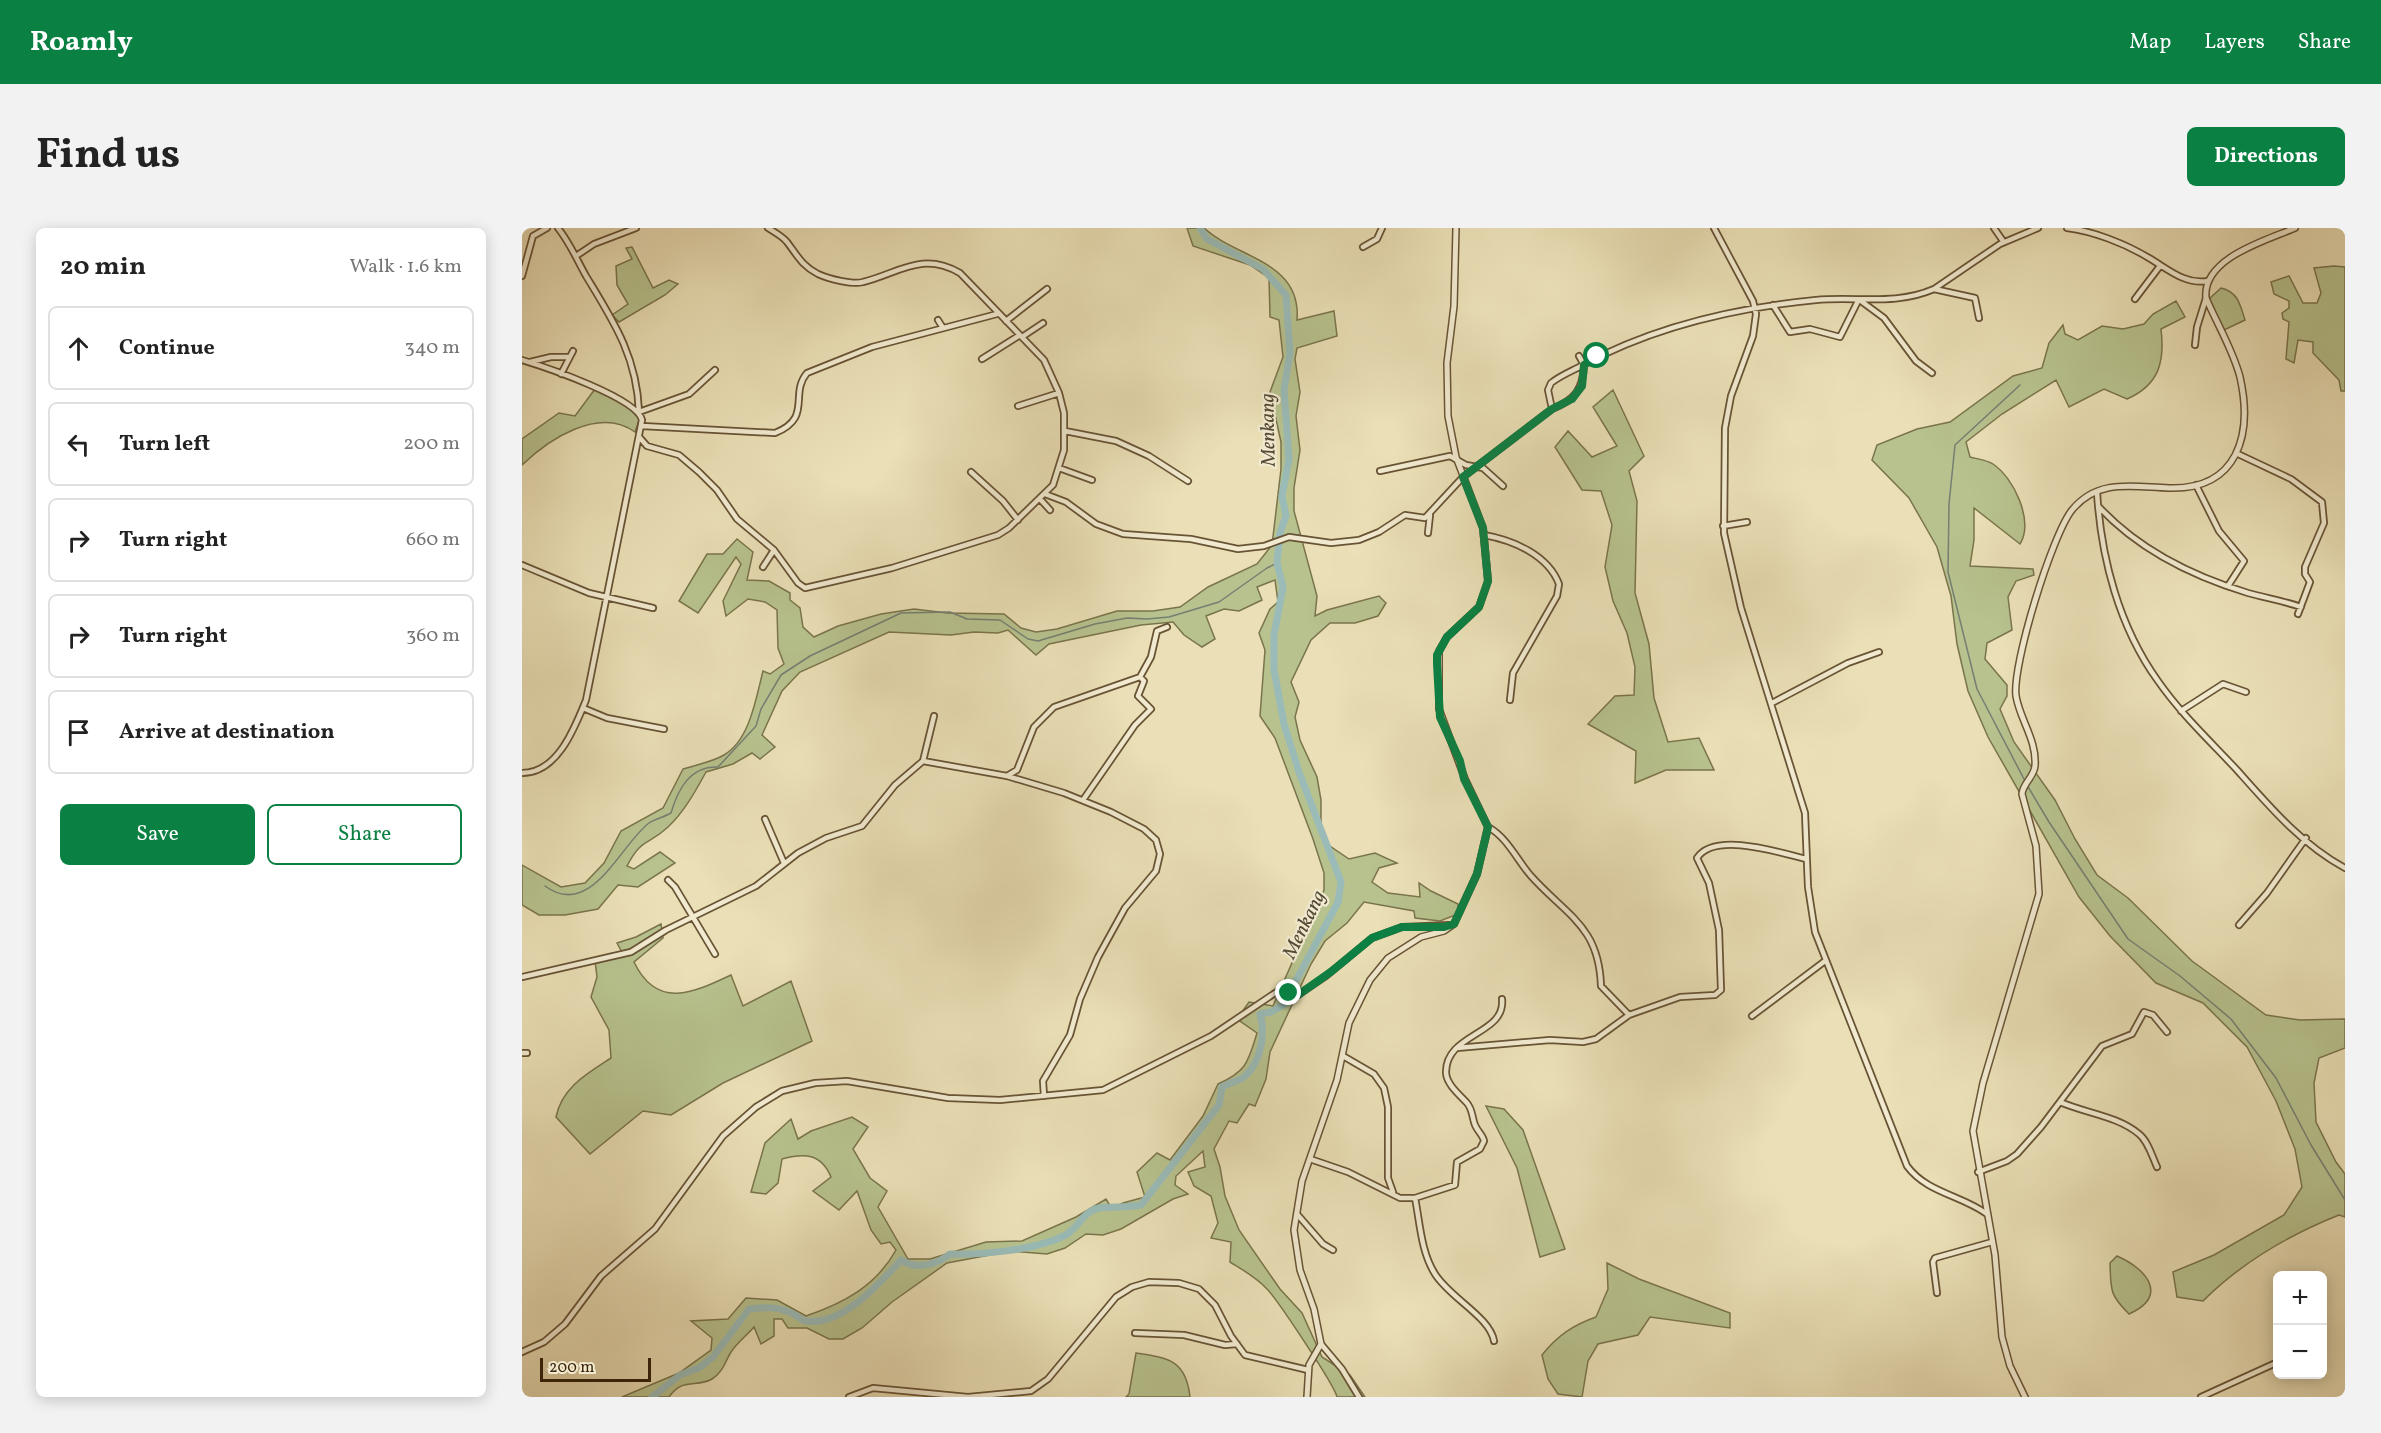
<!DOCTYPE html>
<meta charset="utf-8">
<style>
body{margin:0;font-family:Vollkorn,serif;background:#f2f2f2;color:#222}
.controls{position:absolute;right:18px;bottom:18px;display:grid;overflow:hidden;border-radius:9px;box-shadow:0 3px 15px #0003}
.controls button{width:54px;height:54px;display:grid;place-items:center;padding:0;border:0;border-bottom:2px solid #e0e0e0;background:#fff;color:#222;font:30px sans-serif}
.scale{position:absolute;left:18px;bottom:15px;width:111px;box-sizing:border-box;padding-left:6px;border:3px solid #3d250a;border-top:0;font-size:16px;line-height:21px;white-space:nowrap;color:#3d250a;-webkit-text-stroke:4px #f1ead0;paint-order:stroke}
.stop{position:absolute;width:18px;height:18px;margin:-14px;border:4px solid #0b8043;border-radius:50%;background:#fff}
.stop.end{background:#0b8043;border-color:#fff;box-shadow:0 2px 6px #0008}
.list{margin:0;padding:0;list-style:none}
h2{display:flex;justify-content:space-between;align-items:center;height:78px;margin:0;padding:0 24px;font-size:26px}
h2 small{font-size:20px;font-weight:400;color:#767676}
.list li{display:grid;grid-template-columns:39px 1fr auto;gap:18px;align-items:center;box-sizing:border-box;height:84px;margin:0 12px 12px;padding:0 12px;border:2px solid #e0e0e0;border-radius:9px}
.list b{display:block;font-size:22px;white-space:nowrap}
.list em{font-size:20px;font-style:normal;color:#767676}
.actions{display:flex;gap:12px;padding:18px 24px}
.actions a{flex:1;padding:14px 0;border:2px solid #0b8043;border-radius:9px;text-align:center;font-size:21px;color:#0b8043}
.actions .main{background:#0b8043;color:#fff}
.icon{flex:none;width:33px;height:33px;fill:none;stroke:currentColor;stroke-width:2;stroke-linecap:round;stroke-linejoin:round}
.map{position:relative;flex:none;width:1823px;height:1169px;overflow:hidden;border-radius:9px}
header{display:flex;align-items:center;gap:36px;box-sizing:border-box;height:84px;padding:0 30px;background:#0b8043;color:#fff}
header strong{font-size:28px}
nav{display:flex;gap:33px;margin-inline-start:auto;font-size:21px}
.intro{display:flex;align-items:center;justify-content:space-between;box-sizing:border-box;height:144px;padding:0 36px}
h1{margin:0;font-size:42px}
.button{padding:15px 27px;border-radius:9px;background:#0b8043;color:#fff;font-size:21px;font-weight:700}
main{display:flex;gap:36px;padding:0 36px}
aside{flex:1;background:#fff;border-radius:9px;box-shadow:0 3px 15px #0003}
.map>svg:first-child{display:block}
.green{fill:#b7c28e;stroke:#7a744c;stroke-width:1.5}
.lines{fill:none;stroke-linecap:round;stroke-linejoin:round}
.stream{stroke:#757f72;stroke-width:1.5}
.river{stroke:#9abbb7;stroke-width:7}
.minor-casing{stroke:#685435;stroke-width:8}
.tertiary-casing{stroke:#685435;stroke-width:8}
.minor{stroke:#f1ead0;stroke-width:4.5}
.tertiary{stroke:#f1ead0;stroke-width:5}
.route{stroke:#0b8043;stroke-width:8}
.labels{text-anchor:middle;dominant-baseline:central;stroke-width:4.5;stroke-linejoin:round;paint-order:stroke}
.water-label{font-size:20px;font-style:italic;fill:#544a35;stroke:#f1ead0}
</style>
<header>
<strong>Roamly</strong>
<nav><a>Map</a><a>Layers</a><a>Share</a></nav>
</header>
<div class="intro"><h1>Find us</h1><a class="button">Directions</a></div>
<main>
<aside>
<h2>20 min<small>Walk · 1.6 km</small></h2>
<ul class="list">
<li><svg class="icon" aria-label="ahead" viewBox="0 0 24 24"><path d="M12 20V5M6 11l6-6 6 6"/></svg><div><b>Continue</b></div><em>340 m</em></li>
<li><svg class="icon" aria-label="left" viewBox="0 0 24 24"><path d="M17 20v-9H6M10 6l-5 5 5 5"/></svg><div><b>Turn left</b></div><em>200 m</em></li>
<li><svg class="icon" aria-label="right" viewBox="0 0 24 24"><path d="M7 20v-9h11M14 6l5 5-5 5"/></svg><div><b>Turn right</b></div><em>660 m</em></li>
<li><svg class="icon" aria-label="right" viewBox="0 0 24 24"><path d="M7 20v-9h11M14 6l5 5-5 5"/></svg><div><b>Turn right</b></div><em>360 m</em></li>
<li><svg class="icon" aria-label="arrive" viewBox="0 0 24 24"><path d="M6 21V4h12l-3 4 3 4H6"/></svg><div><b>Arrive at destination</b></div></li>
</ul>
<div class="actions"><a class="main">Save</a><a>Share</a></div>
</aside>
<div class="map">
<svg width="1823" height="1169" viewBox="0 0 1823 1169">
<rect width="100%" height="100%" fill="#eadfb6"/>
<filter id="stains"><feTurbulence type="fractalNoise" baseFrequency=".00333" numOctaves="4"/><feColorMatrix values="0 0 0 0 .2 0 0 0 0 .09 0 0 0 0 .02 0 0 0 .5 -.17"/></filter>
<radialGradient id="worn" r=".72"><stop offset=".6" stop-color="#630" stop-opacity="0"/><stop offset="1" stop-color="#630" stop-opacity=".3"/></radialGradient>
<path class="green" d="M665,0H682C714,30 780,33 775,92L812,83L815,108L775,120L773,131L778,164L774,188L778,222L772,260V283L795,368L793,388L805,382L857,368L864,375L856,388L833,395H808L789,412L769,454L777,474L773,489L778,512L795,549L799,572V600L805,616L827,631L853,625L875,635L857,640L850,654L866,665L898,669L897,655L909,663L936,676V686L918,693L893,690L892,683L842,674L825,695L803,713L789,736L748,824L744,851L733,878L727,876L715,895L707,893L692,921L698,939L703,968L717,1002L758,1061L780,1085L800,1129L828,1147L843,1169H815C813,1158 755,1071 745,1061C734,1049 721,1042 708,1034L709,1014L689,1010L696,995L689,968L672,958L666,944L683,939L681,923L654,948L653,957L666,966L651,971L599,1001L581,1007L564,1006L543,1020L525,1026L489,1023L425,1035L370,1074L340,1100L321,1111H307L285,1100H266L260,1091H252V1108L239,1116L232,1099C225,1107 215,1115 209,1124C203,1134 201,1144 190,1151C174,1160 161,1149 147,1169H100L157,1145L189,1122L190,1110L169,1093L206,1091L224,1070L255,1072L284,1088C322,1075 354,1058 374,1022L368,1014L359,1016L349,1002L335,963L317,982L291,963L309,949C299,925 282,925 260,931L256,955L244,966L229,964L243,915L269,891L276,911L289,903L330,889L346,899L331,921L348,950L365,963L356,979L386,1031H408L464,1014L500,1013L554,989L584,971L590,981L601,975L623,969L615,944L635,925L648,932L681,888L696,856C725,843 726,834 735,805L715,791L727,774L751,778L802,662V645L791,611L753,510L738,488L743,422L737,405L748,381L756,374L753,352L735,359L740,372L717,383L702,381L684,388L693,411L680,419L662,407L651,394L619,397L527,416L514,427L486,402L476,405L452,404L429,407L367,404L278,444L260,463L240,507L253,519L238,531L230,525L211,536L184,544C173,564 162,584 146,599C126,618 120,609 105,638L112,641L138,624L153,635L116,659L96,657L76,681L43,687H17L0,677V637L39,659L63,655L82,635L99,603L141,580L161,541C174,537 190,534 202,527C228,512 234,470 241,443L248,446L262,436L256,420L255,382L243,374L226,371L204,388L201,373L219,336L214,329L176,385L157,373L185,326H201L215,311L231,324L225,352L247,353L268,365V372L278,380L281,399L292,409L316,398L359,386L392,381L425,385L482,386L499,400L514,404L535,401L595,383H631L658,379L686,359L735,336L750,317L759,241V214L748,164L761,129L757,92L748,89L747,50L728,37L671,18Z
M110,19L131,60L147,52L156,56L143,67L97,94L90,87L106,76L95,57L94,38L110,31L104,20Z
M1812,38L1823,39V163H1819L1817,152L1791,125V114L1776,112L1772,135L1764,131L1767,94L1761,91L1760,85L1767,80V73L1752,66L1749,54L1767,48L1781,75H1795L1799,65L1792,40Z
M1699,60C1716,64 1718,76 1723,92L1702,102L1687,71Z
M1654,73L1663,89L1639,101C1643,134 1637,157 1605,171L1582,161L1547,179L1534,152L1480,186L1444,214L1448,229C1455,231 1465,232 1471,236C1492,250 1512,293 1498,316L1452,280V312L1448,338L1511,341L1512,347L1494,353L1486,369L1490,402L1465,415L1463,431L1485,457V468L1478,481L1492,514L1533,572L1553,611L1575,647L1606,670L1670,733L1744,787L1778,792L1823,791V820L1797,830L1792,855L1794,894L1814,934L1823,946V989L1817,987C1767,1007 1719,1035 1681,1073L1655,1069L1651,1044L1692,1027L1762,987L1780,959L1773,921L1754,873L1725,819L1681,775L1634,755L1588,708L1557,669L1466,509L1446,463L1435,416L1429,368L1415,319L1387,270L1350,232L1355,217L1395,201L1428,194L1491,148L1520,140L1527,115L1541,97L1543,106L1556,112L1580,98L1601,101L1622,96L1631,86Z
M73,161L101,175L118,190L113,204C77,178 27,211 0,237V211L37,185L53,188Z
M1091,162L1122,228L1107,243L1115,273L1113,365L1127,416L1132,470L1146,514L1177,510L1192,542H1144L1113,555L1114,523L1066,496L1093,468L1112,467L1113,439L1105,405L1091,373L1083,339L1090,297L1079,263L1060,262L1033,219L1046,203L1070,229L1095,218L1071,179Z
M139,696L141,710L112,734C135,782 171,765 209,747L221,778L269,753L290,813L201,855L149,887L121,883L68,926L34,889C40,859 66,845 89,830L87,802L69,769L75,749L73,733L102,728L95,715L114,709Z
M964,878L982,881L1001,902L1043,1021L1018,1029L995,940Z
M1595,1028C1625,1041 1647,1068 1607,1086C1587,1066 1589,1062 1588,1035Z
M1085,1035L1117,1051L1208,1085V1100L1128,1089L1116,1107L1076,1116L1066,1133L1060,1169L1036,1166L1026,1151L1020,1127C1035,1108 1051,1097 1074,1089L1086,1061Z
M614,1125C647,1130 664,1132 668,1169H604L607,1166Z"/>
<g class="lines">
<path class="stream" d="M1498,157L1433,217L1427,276L1426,344L1455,461L1503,553
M1505,557L1527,594L1606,711L1658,748L1709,791L1754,850L1789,917L1823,972
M23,658C69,692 98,617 127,595C133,591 142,589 149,585C156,561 168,538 196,539L234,498L239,481L259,447L288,428L379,385L428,384L445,391L478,392L506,411L516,413L573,396L605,390L625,391L647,389L697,374L745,340L755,335"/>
<path class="river" d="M130,1169L158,1147L177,1140L191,1129L227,1081C243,1079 258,1078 273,1087C277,1089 280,1093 285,1093C320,1098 358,1055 379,1032C394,1042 414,1037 428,1026C460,1027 513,1022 542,1008C555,1002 562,982 577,980C590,978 603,980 619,977L697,877L700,859C707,855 717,853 722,849C739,835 744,805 738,786L749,784L761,777L816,674L819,654L777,544L762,496L752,442V407L761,359L755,335L758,305L764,288L760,268L767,231L762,162L768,125L764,67L741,41L685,11L678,0"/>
<defs>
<path id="minor" d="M36,0C48,15 55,32 64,48C92,94 115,129 117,184L167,166L193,142
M1192,0L1231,73L1234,86L1231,108L1209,168L1203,200L1202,305L1219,380L1283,585L1286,659L1293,704L1385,938C1405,965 1439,967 1465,986
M1472,0L1481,13
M1545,0C1571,3 1604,16 1627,30C1646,41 1663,57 1686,53
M841,19L855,11L860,0
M54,28L72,16L114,0
M0,48L11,8L25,0
M1412,61L1453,70L1457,90
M1613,71L1638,38
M1339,73L1362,90L1394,133L1410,145
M1251,77L1268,104L1288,101L1318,109L1336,73
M416,92L421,100
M484,93L525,61
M500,109L521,95
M1673,117L1675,99L1684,70
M460,131L498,107
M0,132C23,139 115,170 120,192L64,472C53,499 36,545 0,545
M8,134L29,129H47
M39,146L51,123
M496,178L537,165
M1030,181C1053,172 1061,161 1062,137L1057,128
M120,198L253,205C291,190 267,166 285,145L350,119L475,86
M543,203L594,213L627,228L666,253
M118,210L125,218L157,227L177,244L195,262L215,291L252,322L276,355L283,360L370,340L476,307L487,300L531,257L542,222V185L537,165L522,132L438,45C400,23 377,45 341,54C331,57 307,51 296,46C280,38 275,27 265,14C260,8 252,4 246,0
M1716,226L1769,251L1800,274L1802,295L1783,339V346L1788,354L1776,386
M537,240L570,252
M858,243L928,228L944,237L961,240L981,258
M449,244L481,273L496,292
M1674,257L1697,303L1722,333L1706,358
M1575,264C1579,330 1597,399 1636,453C1659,486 1688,513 1715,542C1747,578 1780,617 1823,640
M523,266L544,274L574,296L601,306L669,311L716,321L742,318L767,309L809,315L837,312L857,304L883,287L903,290L941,249L1030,181L1026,162L1029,155C1039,147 1050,143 1061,137C1133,98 1212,80 1294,72C1334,68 1373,78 1412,61L1478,16L1516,0
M518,271L528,282
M1577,279C1617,322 1670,348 1726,365C1744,370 1762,373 1779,379
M1201,298L1225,294
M906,305L908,287
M962,307C991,312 1026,327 1037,356L1035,368L991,445L988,472
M0,337L67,365L131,380
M241,339L252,322
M1250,475L1326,435L1357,424
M61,480L85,490L142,501
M1659,483L1701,456L1724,464
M401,533L485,548L542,565L589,584L622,601L634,612L638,626L634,643L603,680L576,729L558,771L548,807L521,853L522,868
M485,548L495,542L512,499L532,479L618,449L629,429L635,403L645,399
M561,572L613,497L629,481L616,468L622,453L618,449
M243,591L262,635
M146,652L153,659L193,726
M1717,697L1745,665L1784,610
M0,749L109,724L144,702L234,658L276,625L304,610L340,598L373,557L401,533L412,488
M1107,787L1158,769L1193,767L1199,762L1197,702L1187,655L1175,630C1193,603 1259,625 1284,631
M1230,788L1303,733
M935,820L1028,812L1061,814L1074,811L1107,787L1079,758C1077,698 1045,688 1009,648C995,632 985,609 966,599
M0,825H5
M821,828L852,846L862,860L866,879V950L871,964
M1538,874C1563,885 1596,888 1617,906C1626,913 1630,928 1635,939
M788,931L826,944L878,970H893L933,957L935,934L958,921L962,913C961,907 956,904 953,897C950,890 951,882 945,875C938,867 925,857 924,845C923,805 984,807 980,771
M1456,944L1485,933L1495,926L1519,899L1580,818L1610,806L1622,784L1631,787L1645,804
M893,970C898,995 899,1024 913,1046C928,1070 968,1089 972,1113
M775,986L801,1016L811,1022
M1415,1065L1411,1034L1413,1030L1470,1014
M613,1105L662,1107L703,1117L715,1116
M799,1116L820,1141L837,1169
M0,1124L22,1114L43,1096L79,1048L133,1001L201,908L234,879L260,863L293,855L325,853L426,870L478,872L581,862L689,808L756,763L776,767L804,748L850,710L880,699L927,697
M327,1169L351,1160L446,1169L509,1163L526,1151L594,1069L610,1059L627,1054L657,1055L677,1061L693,1077L709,1108L723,1127L786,1142
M1679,1169L1756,1134"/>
<path id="tertiary" d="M785,1169L787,1137L799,1116L792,1081L778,1042L772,1002L780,953L815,852L827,795L848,752L866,730L899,709L922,703L932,696L955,646L966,599L943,551L917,481V423L925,409L957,379L966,353L961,300L934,229L926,188L925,135L932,78L934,0
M1503,1169L1488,1138L1480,1109L1473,1027L1451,903L1461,855L1517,666L1514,618L1500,566C1501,555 1512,549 1513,538C1515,512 1498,492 1494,468C1490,437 1530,307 1550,282C1576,250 1611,259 1647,260C1716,262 1731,207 1718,149C1711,122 1695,96 1684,70C1680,30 1745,12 1773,0"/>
</defs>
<use href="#minor" class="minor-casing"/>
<use href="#tertiary" class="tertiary-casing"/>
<use href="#minor" class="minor"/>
<use href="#tertiary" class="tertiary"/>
</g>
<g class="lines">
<path class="route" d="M767,765L776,767L810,743L850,710L880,699H922L932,696L955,646L966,599L942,551L938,533L918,489L915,436V427L925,409L957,379L966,353L961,300L941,249L1030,181L1050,171L1060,158L1062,137L1075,128"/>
</g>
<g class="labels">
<g class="water-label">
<text transform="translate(747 202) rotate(-91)">Menkang</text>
<text transform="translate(783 697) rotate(-64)">Menkang</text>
</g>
</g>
<rect width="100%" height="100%" filter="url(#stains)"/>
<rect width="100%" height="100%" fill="url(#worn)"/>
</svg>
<div class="controls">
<button>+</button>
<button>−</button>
</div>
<div class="scale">200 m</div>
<div class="stop" style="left:1075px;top:128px"></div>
<div class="stop end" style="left:767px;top:765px"></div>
</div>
</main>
